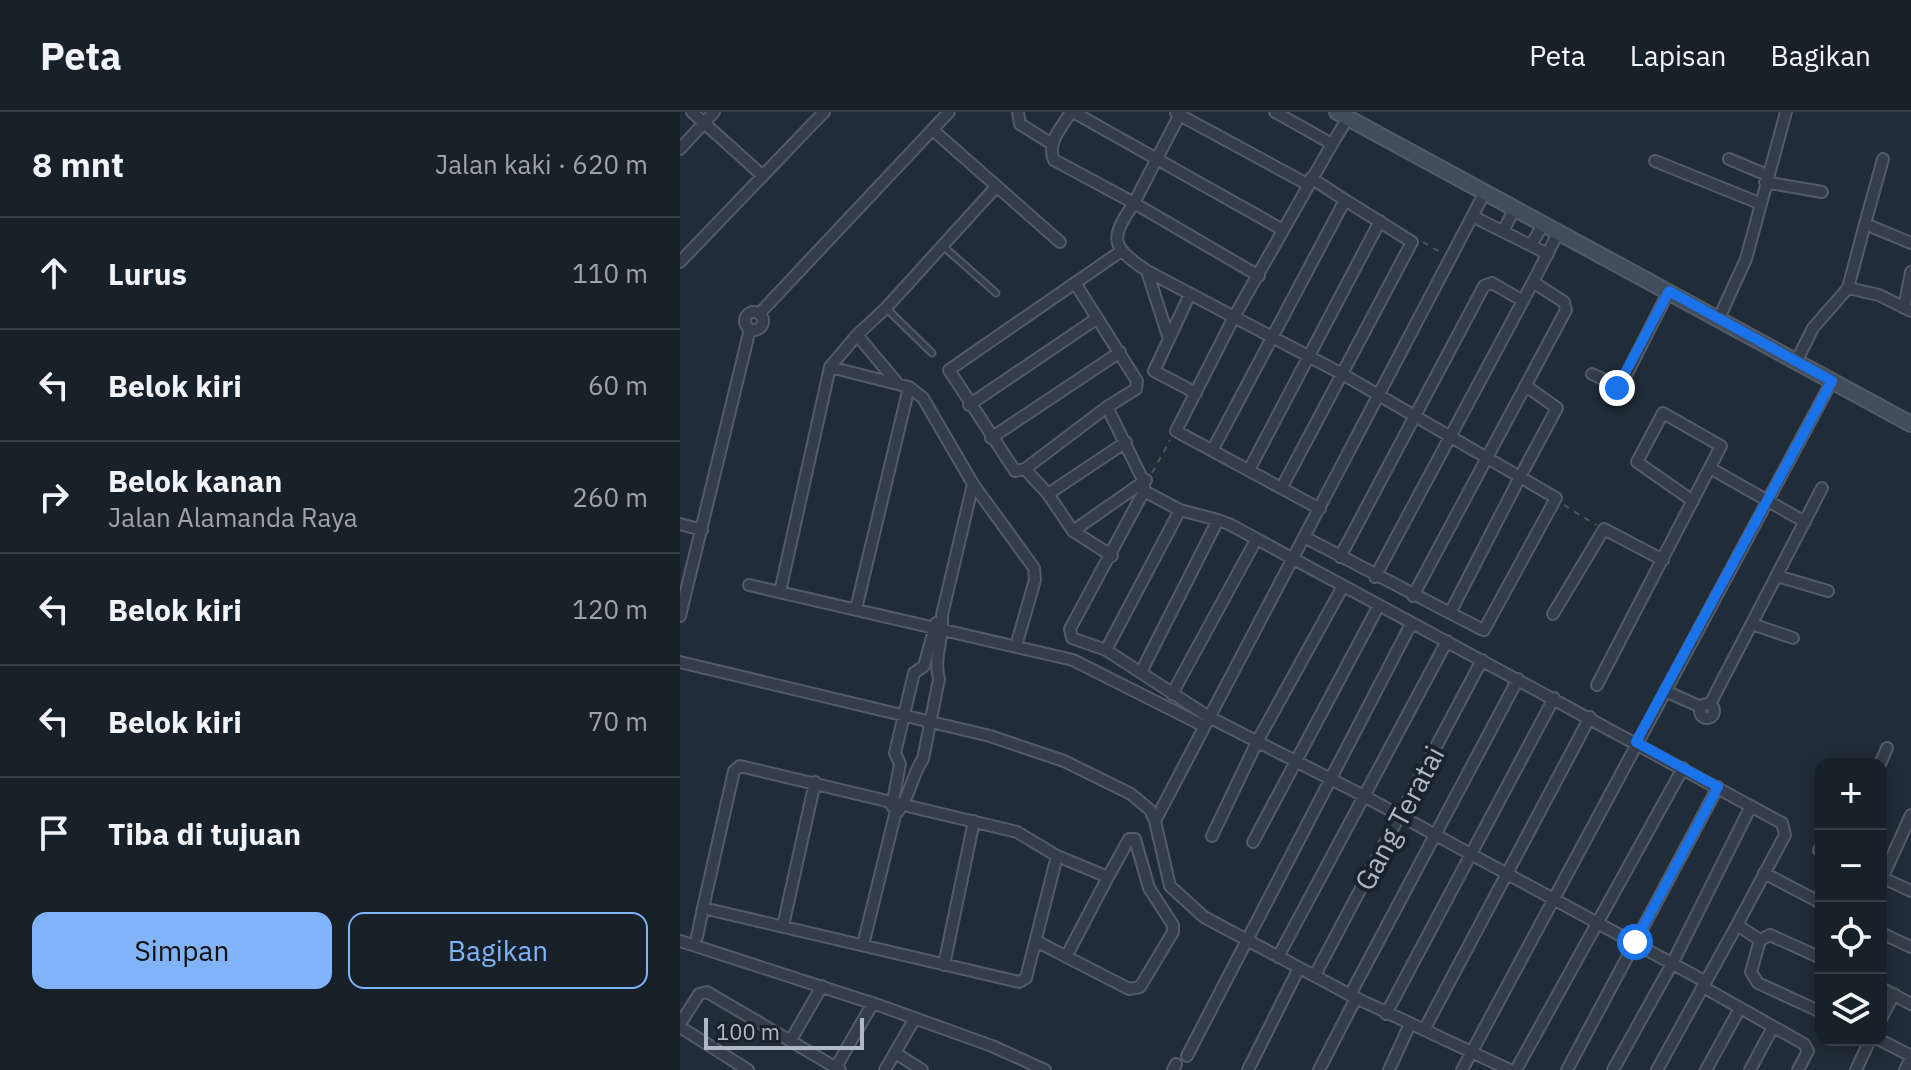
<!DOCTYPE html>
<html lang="id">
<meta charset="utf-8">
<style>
body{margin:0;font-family:"IBM Plex Sans",sans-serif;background:#252e36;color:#f1f3f6}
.controls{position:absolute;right:24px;bottom:24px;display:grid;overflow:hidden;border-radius:16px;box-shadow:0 4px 20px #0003}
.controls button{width:72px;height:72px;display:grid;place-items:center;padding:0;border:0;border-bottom:2px solid #363e47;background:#18212a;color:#f1f3f6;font:40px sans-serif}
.scale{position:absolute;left:24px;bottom:20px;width:160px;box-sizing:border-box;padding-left:8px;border:4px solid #afb8c5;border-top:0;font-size:22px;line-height:28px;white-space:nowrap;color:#afb8c5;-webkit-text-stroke:6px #1a222d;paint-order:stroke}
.stop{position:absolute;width:24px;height:24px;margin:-18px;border:6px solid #1a73e8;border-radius:50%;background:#fff}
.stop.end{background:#1a73e8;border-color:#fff;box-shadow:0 2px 8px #0008}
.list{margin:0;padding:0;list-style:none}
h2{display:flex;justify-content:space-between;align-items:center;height:104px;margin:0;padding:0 32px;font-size:34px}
h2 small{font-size:26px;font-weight:400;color:#9fa3a8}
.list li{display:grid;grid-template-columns:52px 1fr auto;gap:24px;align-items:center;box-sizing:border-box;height:112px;padding:0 32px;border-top:2px solid #363e47}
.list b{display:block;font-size:30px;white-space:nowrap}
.list p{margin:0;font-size:26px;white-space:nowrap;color:#9fa3a8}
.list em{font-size:26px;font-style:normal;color:#9fa3a8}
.actions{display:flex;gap:16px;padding:24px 32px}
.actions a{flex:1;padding:18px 0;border:2px solid #80b3f8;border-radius:16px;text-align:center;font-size:28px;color:#80b3f8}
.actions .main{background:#80b3f8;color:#111}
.icon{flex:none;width:44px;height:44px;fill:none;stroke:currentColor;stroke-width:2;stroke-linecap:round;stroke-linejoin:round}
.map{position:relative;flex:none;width:1231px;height:958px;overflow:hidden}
header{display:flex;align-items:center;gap:48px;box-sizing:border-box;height:112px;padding:0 40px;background:#18212a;border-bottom:2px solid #363e47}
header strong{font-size:38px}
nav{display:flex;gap:44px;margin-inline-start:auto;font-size:28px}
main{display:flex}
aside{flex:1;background:#18212a}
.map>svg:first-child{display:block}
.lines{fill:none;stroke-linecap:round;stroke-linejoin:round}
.lane-casing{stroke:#525b67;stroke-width:9}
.street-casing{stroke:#525b67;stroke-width:14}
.secondary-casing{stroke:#525b67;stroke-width:18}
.path{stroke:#425759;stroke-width:2;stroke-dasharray:6 6;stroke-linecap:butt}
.lane{stroke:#343d49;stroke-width:5}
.street{stroke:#343d49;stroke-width:10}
.secondary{stroke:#424d5c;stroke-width:14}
.route{stroke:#1a73e8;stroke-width:10}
.labels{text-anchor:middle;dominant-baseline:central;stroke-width:8;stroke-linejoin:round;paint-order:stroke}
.street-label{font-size:28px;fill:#afb8c5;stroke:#1a222d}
</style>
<header>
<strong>Peta</strong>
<nav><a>Peta</a><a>Lapisan</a><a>Bagikan</a></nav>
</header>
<main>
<aside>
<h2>8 mnt<small>Jalan kaki · 620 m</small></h2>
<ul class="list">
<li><svg class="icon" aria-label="ahead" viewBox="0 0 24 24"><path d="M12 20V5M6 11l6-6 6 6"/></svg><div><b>Lurus</b></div><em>110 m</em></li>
<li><svg class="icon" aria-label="left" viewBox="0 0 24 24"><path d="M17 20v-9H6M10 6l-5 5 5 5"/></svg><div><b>Belok kiri</b></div><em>60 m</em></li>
<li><svg class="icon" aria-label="right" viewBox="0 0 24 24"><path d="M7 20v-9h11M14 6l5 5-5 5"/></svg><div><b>Belok kanan</b><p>Jalan Alamanda Raya</p></div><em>260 m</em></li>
<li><svg class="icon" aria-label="left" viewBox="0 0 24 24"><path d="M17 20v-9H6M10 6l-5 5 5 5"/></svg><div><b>Belok kiri</b></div><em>120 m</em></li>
<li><svg class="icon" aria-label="left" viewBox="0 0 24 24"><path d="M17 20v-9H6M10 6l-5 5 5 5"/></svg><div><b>Belok kiri</b></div><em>70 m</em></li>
<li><svg class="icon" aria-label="arrive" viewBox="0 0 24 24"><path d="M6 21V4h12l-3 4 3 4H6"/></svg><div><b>Tiba di tujuan</b></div></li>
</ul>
<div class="actions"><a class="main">Simpan</a><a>Bagikan</a></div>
</aside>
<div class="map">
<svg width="1231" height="958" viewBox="0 0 1231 958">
<rect width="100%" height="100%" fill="#202c38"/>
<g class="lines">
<defs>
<path id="lane" d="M263,134L316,181
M207,197L252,241"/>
<path id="street" d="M12,0L83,64
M338,0L340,12L372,32
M391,0C382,15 366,31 374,48L454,91C429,128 431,134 467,159L664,263L840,365L877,296L846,274
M393,0L603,118
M501,0L454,91L579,164
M595,0L652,32L554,205L496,319L640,397
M496,1L627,72
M254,19L380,130
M652,32L668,6
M0,37L34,0
M1049,47L1087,63
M975,49L1079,91
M1085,70L1142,80
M794,105L868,142
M1185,112L1203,47
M823,119L835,96
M851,133L864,111
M0,150L144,0
M467,159L489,227L510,182
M395,171L440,140
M1168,176L1199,183L1231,199
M1224,196L1231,160
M65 209a9 9 0 1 1 18 0a9 9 0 1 1-18 0Z
M79,202L269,0
M1039,206L1066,147L1106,0
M177,223L206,196L316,75
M489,227L474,259L516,281
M1117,248L1133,216L1168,176L1185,112L1231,131
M150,255L177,223L218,272
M912,262L940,275L989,179
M289,293L416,207
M427,295L456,277L457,269L395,171L269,258L335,359L345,357L427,295L464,370V379L500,398L538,408
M311,326L440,240
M533,337L665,88L631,66
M1030,356L1125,410
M345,357L368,382L393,419L432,444
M569,358L700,109
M602,375L732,130L665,88
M464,379L390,517L392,526L426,538L529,605L684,684L1026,870
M368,382L446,330
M0,412L22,418
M393,419L466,368
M626,426L801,517L804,518L876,386L840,365L770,501
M660,445L804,174L812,171L843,189
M1097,464L1148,479
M695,465L853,170
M69,473L393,548L524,614
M100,480L150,255L229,275L243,286L293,372L354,456L355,468L336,534
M733,484L886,198L884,190L853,170L879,119
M176,497L229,275
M873,502L924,417L983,448
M0,504L70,217
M1072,512L1113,526
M426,538L500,398
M0,550L310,624L384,649L451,682L470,698L475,709L490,774L524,805L676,886L830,958
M461,560L538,408L549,412L1102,711L1105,723L1057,813L1080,828
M917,573L1041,334L983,301L957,350L1013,389
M985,579L1021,595
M492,582L576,428
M1030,592L1142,376
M1020 599a7 7 0 1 1 14 0a7 7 0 1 1-14 0Z
M1200,652L1207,636
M212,694L220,652L215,641L234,561L244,554L256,511
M475,709L805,80
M532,724L578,628L662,476
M573,730L698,495
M1139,738H1141
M377,744L346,866L339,870L23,796L54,659L60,654L337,720L377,744L428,765L386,845
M1084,761L1141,791
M1201,765L1231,779
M1201,769L1231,703
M103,814L135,670
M1201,821L1231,835
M17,825L23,796
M0,829L201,894L312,934L365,958
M356,829L449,877L460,875L493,820V813L469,776L455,727H449L428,765
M183,833L215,703C230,687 231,664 243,647L259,567C253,546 264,526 262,503L293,372
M598,845L767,529
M1141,846L1090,823L1080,828L1071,860L1078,871L1141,900
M264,853L294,709
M635,863L802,548
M1023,875L1124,932L1128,939L1118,958
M1201,876L1231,892
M670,883L838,567
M706,902L874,586
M1201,907L1214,882
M0,912L19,882L27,880L160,958
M0,915L68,958
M744,918L910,605
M111,928L142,874
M1200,928L1231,944
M217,942L242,958
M507,944L731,512
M156,955L193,891
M205,958L235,906
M493,958L496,952
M568,958L619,856
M639,958L676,886
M709,958L730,912
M782,958L1152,269
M836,958L1003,656
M887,958L1038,675
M933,958L993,850L1071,694
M977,958L1057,813
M1026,958L1059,898
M1070,958L1093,915
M1176,958L1190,928
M1225,958L1231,946"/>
<path id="secondary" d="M657,0L1231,312"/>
</defs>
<use href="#lane" class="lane-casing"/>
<use href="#street" class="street-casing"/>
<use href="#secondary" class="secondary-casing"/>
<path class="path" d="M743,130L762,141
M472,361L490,328
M884,393L916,413"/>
<use href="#lane" class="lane"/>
<use href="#street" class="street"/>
<use href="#secondary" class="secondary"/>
</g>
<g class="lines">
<path class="route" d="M937,276L989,179L1152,269L956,630L1038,675L955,830"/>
</g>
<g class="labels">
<g class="street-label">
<text transform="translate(719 706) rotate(-62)">Gang Teratai</text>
</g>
</g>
</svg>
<div class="controls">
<button>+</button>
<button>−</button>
<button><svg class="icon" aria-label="locate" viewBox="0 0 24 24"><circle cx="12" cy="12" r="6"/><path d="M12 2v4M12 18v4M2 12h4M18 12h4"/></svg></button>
<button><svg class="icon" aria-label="layers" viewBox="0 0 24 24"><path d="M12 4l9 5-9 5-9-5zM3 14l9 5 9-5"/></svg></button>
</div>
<div class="scale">100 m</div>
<div class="stop" style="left:955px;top:830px"></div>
<div class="stop end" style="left:937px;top:276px"></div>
</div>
</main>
